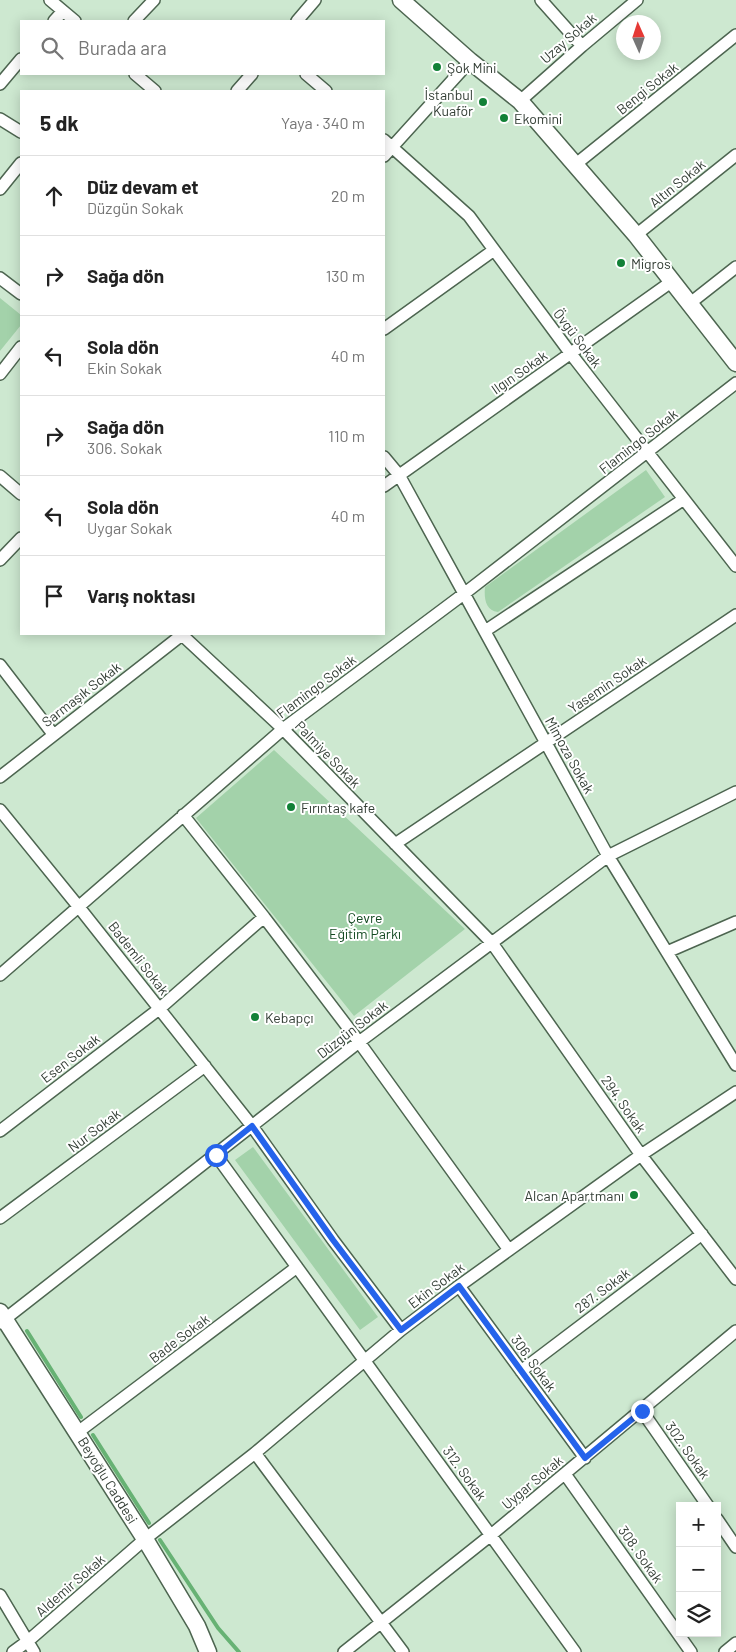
<!DOCTYPE html>
<html lang="tr">
<meta charset="utf-8">
<style>
body{margin:0;font-family:Barlow,sans-serif;background:#f2f2f2;color:#222}
.controls{position:absolute;right:15px;bottom:15px;display:grid;overflow:hidden;border-radius:0px;box-shadow:0 2px 12px #0003}
.controls button{width:45px;height:45px;display:grid;place-items:center;padding:0;border:0;border-bottom:1px solid #e0e0e0;background:#fff;color:#222;font:25px sans-serif}
.compass{position:absolute;left:616px;top:15px;width:45px;height:45px;border-radius:50%;background:#fff;box-shadow:0 2px 12px #0003;rotate:357deg}
.stop{position:absolute;width:15px;height:15px;margin:-11px;border:4px solid #2563eb;border-radius:50%;background:#fff}
.stop.end{background:#2563eb;border-color:#fff;box-shadow:0 1px 5px #0008}
.list{margin:0;padding:0;list-style:none}
h2{display:flex;justify-content:space-between;align-items:center;height:65px;margin:0;padding:0 20px;font-size:21px}
h2 small{font-size:16px;font-weight:400;color:#767676}
.list li{display:grid;grid-template-columns:32px 1fr auto;gap:15px;align-items:center;box-sizing:border-box;height:80px;padding:0 20px;border-top:1px solid #e0e0e0}
.list b{display:block;font-size:19px;white-space:nowrap}
.list p{margin:0;font-size:16px;white-space:nowrap;color:#767676}
.list em{font-size:16px;font-style:normal;color:#767676}
.icon{flex:none;width:28px;height:28px;fill:none;stroke:currentColor;stroke-width:2;stroke-linecap:round;stroke-linejoin:round}
.map{position:relative;flex:none;width:736px;height:1652px;overflow:hidden}
.search{position:absolute;background:#fff;box-shadow:0 2px 12px #0003;left:20px;top:20px;width:365px;height:55px;display:flex;align-items:center;gap:12px;box-sizing:border-box;padding:0 18px;border-radius:0px;color:#767676;font-size:19px}
.panel{position:absolute;background:#fff;box-shadow:0 2px 12px #0003;left:20px;top:90px;width:365px;height:545px;border-radius:0px}
.map>svg:first-child{display:block}
.green{fill:#a3d2aa}
.lines{fill:none;stroke-linecap:round;stroke-linejoin:round}
.stream{stroke:#67b274;stroke-width:4}
.street-casing{stroke:#4d6550;stroke-width:14}
.secondary-casing{stroke:#4d6550;stroke-width:19}
.street{stroke:#fff;stroke-width:11}
.secondary{stroke:#fff;stroke-width:16}
.route{stroke:#2563eb;stroke-width:6}
.poi-dot{fill:#128137;stroke:#fff;stroke-width:2}
.labels{text-anchor:middle;dominant-baseline:central;stroke-width:4;stroke-linejoin:round;paint-order:stroke}
.street-label{font-size:14px;fill:#333e35;stroke:#fff}
.poi-label{font-size:14px;fill:#333e35;stroke:#fff;text-anchor:start}
.park-label{font-size:14px;fill:#144a22;stroke:#fff}
</style>
<div class="map">
<svg width="736" height="1652" viewBox="0 0 736 1652">
<rect width="100%" height="100%" fill="#cde8d0"/>
<path class="green" d="M0,298L21,315V325L0,351Z
M646,470L665,497L498,612C485,611 484,597 485,587Z
M274,750L465,929L354,1016L196,818Z
M253,1147L378,1317L360,1330L235,1160Z"/>
<g class="lines">
<path class="stream" d="M27,1331L81,1417
M93,1435L149,1523
M160,1540L218,1628L239,1652"/>
<defs>
<path id="street" d="M50,0L75,21
M541,0L582,46
M54,21L63,11
M134,21L154,0
M297,21L315,0
M135,74L155,91
M306,74L326,91
M0,84L21,59
M237,91L252,74
M520,101L582,46L637,0
M0,119L21,132
M384,140L469,216L571,354L736,566
M384,156L470,61
M576,164L736,35
M0,189L21,163
M636,235L736,155
M0,278L21,294
M689,304L736,267
M384,329L494,250
M0,374L21,347
M384,457L399,475L608,856L736,1065
M0,476L21,494
M384,486L671,282
M0,560L21,538
M485,631L684,499
M181,634L283,729L492,943L641,1155L736,1279
M0,665L53,734
M0,777L183,634
M0,810L78,906L252,1126L333,1240L401,1330
M183,815L264,917
M395,844L736,615
M667,952L736,922
M0,975L283,729L465,593L736,383
M0,1131L159,1009L264,917L359,1042L509,1250
M216,1155L575,1652
M0,1218L205,1066
M459,1286L585,1458
M0,1323L359,1042L608,856L736,792
M521,1371L702,1234
M642,1411L708,1506
M78,1432L297,1267
M255,1453L403,1652
M565,1474L691,1652
M717,1519L736,1547
M0,1595L34,1652
M13,1652L28,1641L145,1539L255,1453L401,1330L459,1286L641,1155L736,1092
M344,1652L491,1535L736,1331
M725,1652L736,1643"/>
<path id="secondary" d="M401,0L470,61L520,101L636,235L736,363
M0,1312L145,1539L197,1626L208,1652"/>
</defs>
<use href="#street" class="street-casing"/>
<use href="#secondary" class="secondary-casing"/>
<use href="#street" class="street"/>
<use href="#secondary" class="secondary"/>
</g>
<g class="lines">
<path class="route" d="M216,1155L252,1126L333,1240L401,1330L459,1286L585,1458L642,1411"/>
</g>
<g class="poi-dot">
<circle cx="437" cy="67" r="5"/>
<circle cx="483" cy="102" r="5"/>
<circle cx="504" cy="118" r="5"/>
<circle cx="621" cy="263" r="5"/>
<circle cx="291" cy="807" r="5"/>
<circle cx="255" cy="1017" r="5"/>
<circle cx="634" cy="1195" r="5"/>
</g>
<g class="labels">
<g class="street-label">
<text transform="translate(568 38) rotate(-41)">Uzay Sokak</text>
<text transform="translate(647 88) rotate(-39)">Bengi Sokak</text>
<text transform="translate(677 183) rotate(-39)">Altın Sokak</text>
<text transform="translate(578 338) rotate(53)">Övgü Sokak</text>
<text transform="translate(519 372) rotate(-35)">Ilgın Sokak</text>
<text transform="translate(638 441) rotate(-38)">Flamingo Sokak</text>
<text transform="translate(607 684) rotate(-34)">Yasemin Sokak</text>
<text transform="translate(316 686) rotate(-37)">Flamingo Sokak</text>
<text transform="translate(81 694) rotate(-38)">Sarmaşık Sokak</text>
<text transform="translate(328 754) rotate(46)">Palmiye Sokak</text>
<text transform="translate(570 755) rotate(61)">Mimoza Sokak</text>
<text transform="translate(139 958) rotate(52)">Bademli Sokak</text>
<text transform="translate(352 1029) rotate(-38)">Düzgün Sokak</text>
<text transform="translate(70 1058) rotate(-38)">Esen Sokak</text>
<text transform="translate(624 1104) rotate(55)">294. Sokak</text>
<text transform="translate(94 1130) rotate(-37)">Nur Sokak</text>
<text transform="translate(436 1285) rotate(-37)">Ekin Sokak</text>
<text transform="translate(602 1290) rotate(-37)">287. Sokak</text>
<text transform="translate(179 1338) rotate(-37)">Bade Sokak</text>
<text transform="translate(534 1363) rotate(54)">306. Sokak</text>
<text transform="translate(688 1450) rotate(55)">302. Sokak</text>
<text transform="translate(465 1473) rotate(54)">312. Sokak</text>
<text transform="translate(108 1480) rotate(58)">Beyoğlu Caddesi</text>
<text transform="translate(532 1482) rotate(-40)">Uygar Sokak</text>
<text transform="translate(641 1554) rotate(55)">308. Sokak</text>
<text transform="translate(70 1585) rotate(-41)">Aldemir Sokak</text>
</g>
<g class="poi-label">
<text x="447" y="67">Şok Mini</text>
<text x="473" y="94" text-anchor="end">İstanbul<tspan x="473" dy="16">Kuaför</tspan></text>
<text x="514" y="118">Ekomini</text>
<text x="631" y="263">Migros</text>
<text x="301" y="807">Fırıntaş kafe</text>
<text x="265" y="1017">Kebapçı</text>
<text x="624" y="1195" text-anchor="end">Alcan Apartmanı</text>
</g>
<g class="park-label">
<text x="365" y="917">Çevre<tspan x="365" dy="16">Eğitim Parkı</tspan></text>
</g>
</g>
</svg>
<div class="controls">
<button>+</button>
<button>−</button>
<button><svg class="icon" aria-label="layers" viewBox="0 0 24 24"><path d="M12 4l9 5-9 5-9-5zM3 14l9 5 9-5"/></svg></button>
</div>
<svg class="compass" viewBox="-18 -18 36 36"><path d="M0-13l5 13h-10z" fill="#e53935"/><path d="M0 13l5-13h-10z" fill="#767676"/></svg>
<div class="stop" style="left:216px;top:1155px"></div>
<div class="stop end" style="left:642px;top:1411px"></div>
<div class="search"><svg class="icon" aria-label="search" viewBox="0 0 24 24"><circle cx="10" cy="10" r="6"/><path d="M15 15l6 6"/></svg>Burada ara</div>
<section class="panel">
<h2>5 dk<small>Yaya · 340 m</small></h2>
<ul class="list">
<li><svg class="icon" aria-label="ahead" viewBox="0 0 24 24"><path d="M12 20V5M6 11l6-6 6 6"/></svg><div><b>Düz devam et</b><p>Düzgün Sokak</p></div><em>20 m</em></li>
<li><svg class="icon" aria-label="right" viewBox="0 0 24 24"><path d="M7 20v-9h11M14 6l5 5-5 5"/></svg><div><b>Sağa dön</b></div><em>130 m</em></li>
<li><svg class="icon" aria-label="left" viewBox="0 0 24 24"><path d="M17 20v-9H6M10 6l-5 5 5 5"/></svg><div><b>Sola dön</b><p>Ekin Sokak</p></div><em>40 m</em></li>
<li><svg class="icon" aria-label="right" viewBox="0 0 24 24"><path d="M7 20v-9h11M14 6l5 5-5 5"/></svg><div><b>Sağa dön</b><p>306. Sokak</p></div><em>110 m</em></li>
<li><svg class="icon" aria-label="left" viewBox="0 0 24 24"><path d="M17 20v-9H6M10 6l-5 5 5 5"/></svg><div><b>Sola dön</b><p>Uygar Sokak</p></div><em>40 m</em></li>
<li><svg class="icon" aria-label="arrive" viewBox="0 0 24 24"><path d="M6 21V4h12l-3 4 3 4H6"/></svg><div><b>Varış noktası</b></div></li>
</ul>
</section>
</div>
